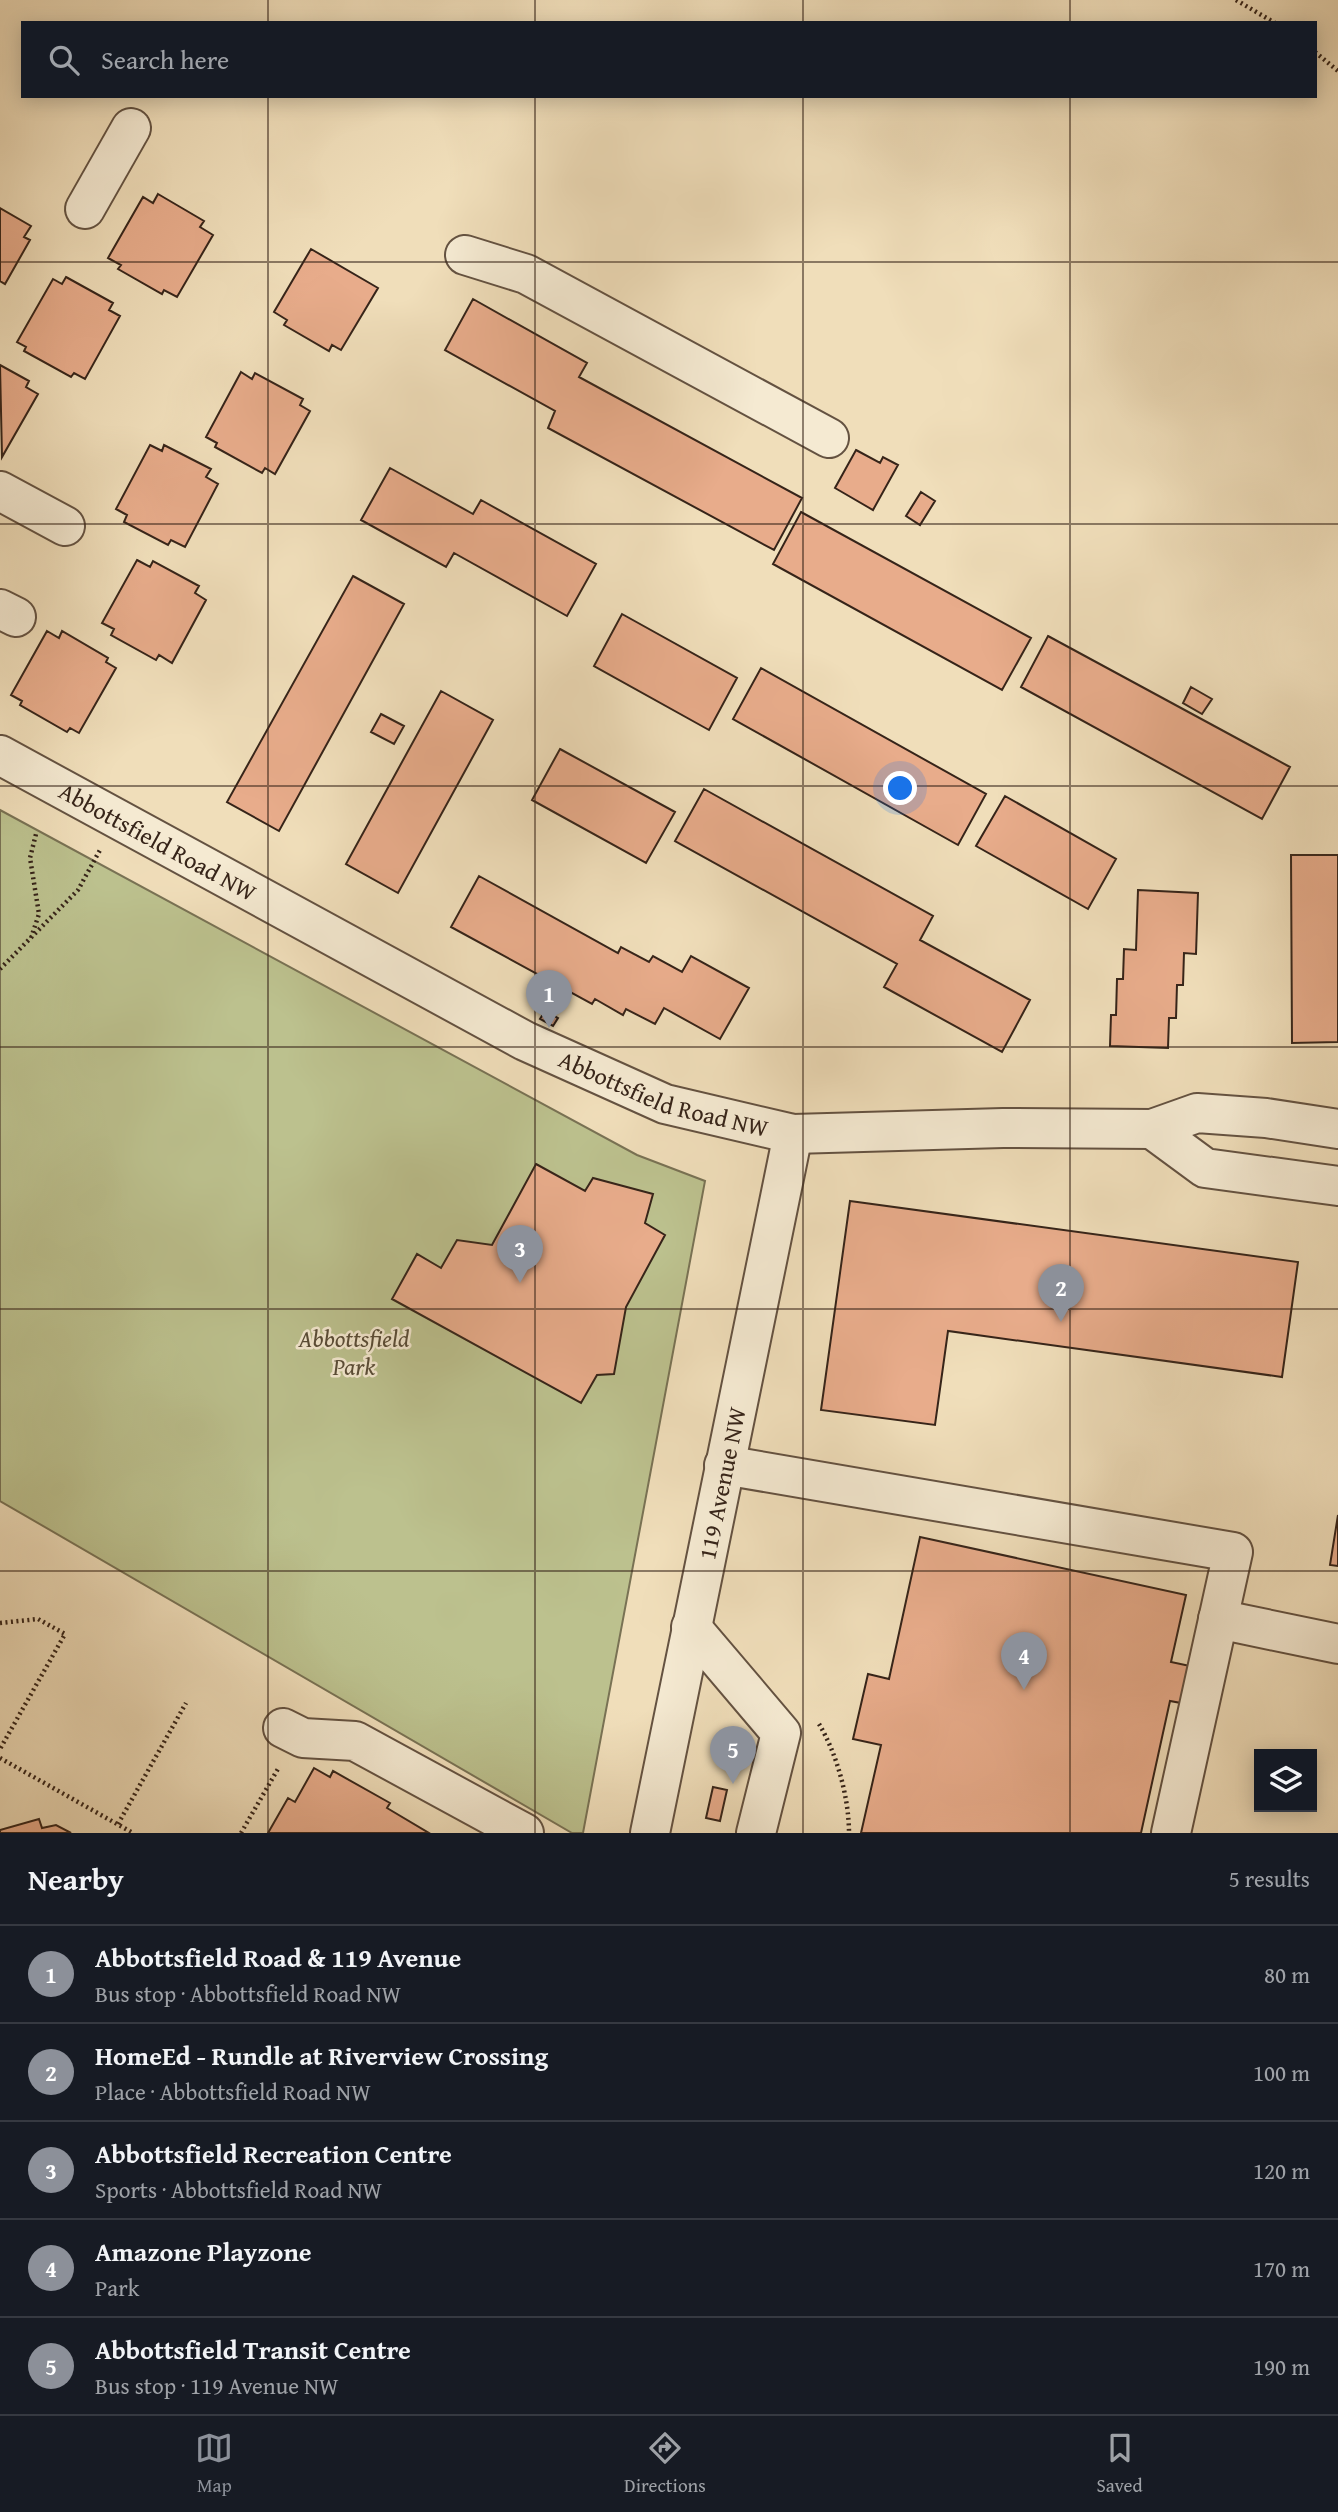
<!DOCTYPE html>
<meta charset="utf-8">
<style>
body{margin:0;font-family:"Gentium Book Plus",serif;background:#20242c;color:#f1f3f6}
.controls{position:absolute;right:21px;bottom:21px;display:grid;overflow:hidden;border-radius:0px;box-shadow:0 4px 18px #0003}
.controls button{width:63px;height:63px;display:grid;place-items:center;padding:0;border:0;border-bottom:2px solid #363941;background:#171b24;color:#f1f3f6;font:35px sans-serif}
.you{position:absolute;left:901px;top:789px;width:24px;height:24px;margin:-18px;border:5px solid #fff;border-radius:50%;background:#1a73e8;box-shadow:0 0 0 10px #1a73e833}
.badge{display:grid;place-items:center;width:46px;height:46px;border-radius:50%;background:#8c9099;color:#fff;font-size:23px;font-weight:700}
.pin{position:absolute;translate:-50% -58px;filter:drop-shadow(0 2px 4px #0008)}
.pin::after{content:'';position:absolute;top:37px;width:24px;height:21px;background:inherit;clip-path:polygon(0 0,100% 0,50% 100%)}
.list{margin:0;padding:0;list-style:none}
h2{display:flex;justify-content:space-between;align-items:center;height:91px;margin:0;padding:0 28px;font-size:30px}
h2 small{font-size:23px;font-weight:400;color:#9ea1a6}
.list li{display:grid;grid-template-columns:46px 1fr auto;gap:21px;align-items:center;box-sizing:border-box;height:98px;padding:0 28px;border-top:2px solid #363941}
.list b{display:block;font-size:26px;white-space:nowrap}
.list p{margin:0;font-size:23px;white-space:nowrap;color:#9ea1a6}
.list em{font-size:23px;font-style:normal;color:#9ea1a6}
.icon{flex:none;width:38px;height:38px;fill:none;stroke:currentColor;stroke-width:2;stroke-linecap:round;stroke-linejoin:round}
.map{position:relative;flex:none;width:1338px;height:1833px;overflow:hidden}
.search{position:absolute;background:#171b24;box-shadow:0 4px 18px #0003;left:21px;right:21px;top:21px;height:77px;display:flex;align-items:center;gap:18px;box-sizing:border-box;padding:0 24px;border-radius:0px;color:#9ea1a6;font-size:26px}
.sheet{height:581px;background:#171b24}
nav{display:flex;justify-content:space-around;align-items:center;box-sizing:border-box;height:98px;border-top:2px solid #363941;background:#171b24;font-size:19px;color:#9ea1a6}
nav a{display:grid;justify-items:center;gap:4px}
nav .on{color:#8c9099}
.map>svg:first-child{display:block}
.green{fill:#bcc18e;stroke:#797254;stroke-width:2}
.building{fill:#e8ac8b;stroke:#362419;stroke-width:2}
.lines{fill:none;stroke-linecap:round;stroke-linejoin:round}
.minor-casing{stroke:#645241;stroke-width:42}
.path{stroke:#362419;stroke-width:4.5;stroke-dasharray:2 3.5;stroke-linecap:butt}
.minor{stroke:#f5ead2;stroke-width:38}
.grid{fill:none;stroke:#362419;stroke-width:2;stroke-opacity:0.55}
.labels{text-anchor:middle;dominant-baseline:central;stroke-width:5;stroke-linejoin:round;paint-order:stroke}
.street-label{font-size:24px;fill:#362419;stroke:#f5ead2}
.park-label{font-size:24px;font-style:italic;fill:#584b36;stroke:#f5ead2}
</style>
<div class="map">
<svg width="1338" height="1833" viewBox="0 0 1338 1833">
<rect width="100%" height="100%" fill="#f0deba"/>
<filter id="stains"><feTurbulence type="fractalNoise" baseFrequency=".00286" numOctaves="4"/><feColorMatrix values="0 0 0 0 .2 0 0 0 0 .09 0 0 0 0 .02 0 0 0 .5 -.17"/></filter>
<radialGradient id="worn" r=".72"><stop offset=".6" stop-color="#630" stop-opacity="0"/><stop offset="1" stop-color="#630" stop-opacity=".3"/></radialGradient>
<path class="green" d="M0,810L637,1155L705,1181L583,1833H572L0,1501Z"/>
<path class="building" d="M158,194L204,221L200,227L213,235L177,297L164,290L162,294L118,269L121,265L108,258L143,197L153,203Z
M0,208L31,226L24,237L30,240L5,284L0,281Z
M311,249L378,288L341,350L332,345L329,351L284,325L287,320L274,312Z
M66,277L113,303L109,310L120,316L85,379L74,373L71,377L24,351L26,347L17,342L53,279L62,284Z
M473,299L587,363L579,377L802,498L774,550L548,428L555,411L445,350Z
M0,365L29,381L26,387L38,394L2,457Z
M241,372L252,379L255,373L303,399L300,405L310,411L275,474L265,468L262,473L215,447L217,443L206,437Z
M150,445L162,451L164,445L211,469L206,477L218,484L185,547L171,540L168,545L124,522L127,515L116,509Z
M856,450L880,463L883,457L898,465L873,510L835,488Z
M390,468L473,514L481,500L596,564L567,616L454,553L446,567L361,520Z
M921,492L935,501L920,525L906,516Z
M801,512L1031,638L1002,690L773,564Z
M137,560L150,567L153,561L199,586L195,593L206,600L172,663L159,655L156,660L111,635L114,629L102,623Z
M353,576L404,604L279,831L227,802Z
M622,614L737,678L709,730L594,666Z
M47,631L59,638L62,631L108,658L106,662L116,668L79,733L70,728L67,732L20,705L22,701L11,695Z
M1048,636L1290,767L1262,819L1021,687Z
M761,668L986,794L958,845L733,719Z
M1191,687L1212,699L1202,714L1183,703Z
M441,691L493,720L398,893L346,864Z
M381,714L404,726L394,744L371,732Z
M560,749L675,812L646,863L532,800Z
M704,789L933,916L920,940L1030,1000L1002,1052L884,987L897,964L675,841Z
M1005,796L1116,859L1088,909L976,846Z
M1291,855H1338V1042L1292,1043Z
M479,876L618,953L621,947L649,962L653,956L682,972L691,956L749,988L720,1039L664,1008L655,1024L626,1009L623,1015L595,999L592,1004L451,927Z
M1138,890L1198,893L1196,954L1184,953L1183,985H1177L1176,1018H1169L1168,1048L1110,1046L1111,1015H1116L1117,979H1123L1124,949L1136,950Z
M545,1011L558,1018L553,1026L540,1019Z
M536,1164L585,1191L593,1178L653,1194L645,1223L665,1235L626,1307L614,1374L597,1375L581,1403L392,1299L417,1254L441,1268L457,1240L492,1245Z
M850,1201L1298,1262L1282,1377L948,1331L935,1425L821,1410Z
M1338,1515V1566L1330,1565Z
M920,1537L1186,1595L1171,1662L1190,1666L1181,1703L1170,1701L1141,1833H861L881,1745L853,1739L868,1674L889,1679Z
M314,1768L330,1777L333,1771L390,1803L387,1808L429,1833H268L288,1798L295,1802Z
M713,1787L727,1790L720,1821L706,1818Z
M39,1819L42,1828L56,1825L71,1833H0V1830Z"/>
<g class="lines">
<defs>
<g id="minor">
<path d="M85,209L131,128"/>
<path d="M465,255L526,274L829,438"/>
<path d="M0,491L65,526"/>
<path d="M0,609L16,617"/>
<path id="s1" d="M0,755L525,1041L665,1104L793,1134L1003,1128L1152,1129L1197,1113L1266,1118L1338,1129"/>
<path d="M1152,1129L1205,1168L1338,1186"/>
<path d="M724,1465L1233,1552L1171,1833"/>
<path d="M1218,1619L1338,1644"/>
<path d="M691,1627L781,1733L756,1833"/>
<path d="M283,1728L303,1738L355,1741L524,1833"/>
<path id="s2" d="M650,1833L793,1134"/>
</g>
</defs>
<use href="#minor" class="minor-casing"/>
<path class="path" d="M1236,0L1275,23
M1315,52L1338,71
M31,938L39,914L30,858L36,834
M0,969L78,890L100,850
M0,1623L38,1619L65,1634L0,1749
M819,1724C837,1754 849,1798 849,1833
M0,1758L133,1833
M118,1824L186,1703
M241,1833L279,1767"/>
<use href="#minor" class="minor"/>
</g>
<path class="grid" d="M268,0V23M535,0V23M803,0V23M1070,0V23M268,96V1833M535,96V1833M803,96V1833M1070,96V1833M0,262H1338M0,524H1338M0,786H1338M0,1047H1338M0,1309H1338M0,1571H1338"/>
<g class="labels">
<g class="street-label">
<text stroke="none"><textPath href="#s1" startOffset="180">Abbottsfield Road NW</textPath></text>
<text stroke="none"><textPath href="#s1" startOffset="747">Abbottsfield Road NW</textPath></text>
<text stroke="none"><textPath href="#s2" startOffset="357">119 Avenue NW</textPath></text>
</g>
<g class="park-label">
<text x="354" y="1338">Abbottsfield<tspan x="354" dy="28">Park</tspan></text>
</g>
</g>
<rect width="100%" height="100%" filter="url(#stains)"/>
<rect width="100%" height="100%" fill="url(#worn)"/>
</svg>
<div class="controls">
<button><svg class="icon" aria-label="layers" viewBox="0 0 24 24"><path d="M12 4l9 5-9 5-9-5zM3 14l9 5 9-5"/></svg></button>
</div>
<div class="you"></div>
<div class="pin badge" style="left:549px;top:1028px">1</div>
<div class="pin badge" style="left:1061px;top:1322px">2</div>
<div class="pin badge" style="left:520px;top:1283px">3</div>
<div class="pin badge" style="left:1024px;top:1690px">4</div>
<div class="pin badge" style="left:733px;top:1784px">5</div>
<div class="search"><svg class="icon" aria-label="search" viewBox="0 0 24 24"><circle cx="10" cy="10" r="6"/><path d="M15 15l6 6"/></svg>Search here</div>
</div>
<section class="sheet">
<h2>Nearby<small>5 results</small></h2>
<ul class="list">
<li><span class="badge">1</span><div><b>Abbottsfield Road &amp; 119 Avenue</b><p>Bus stop · Abbottsfield Road NW</p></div><em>80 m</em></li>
<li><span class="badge">2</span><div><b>HomeEd - Rundle at Riverview Crossing</b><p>Place · Abbottsfield Road NW</p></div><em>100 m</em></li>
<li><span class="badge">3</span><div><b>Abbottsfield Recreation Centre</b><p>Sports · Abbottsfield Road NW</p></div><em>120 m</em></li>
<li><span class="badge">4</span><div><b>Amazone Playzone</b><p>Park</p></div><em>170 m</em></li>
<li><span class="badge">5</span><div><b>Abbottsfield Transit Centre</b><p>Bus stop · 119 Avenue NW</p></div><em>190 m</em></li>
</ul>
</section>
<nav>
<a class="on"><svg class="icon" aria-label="map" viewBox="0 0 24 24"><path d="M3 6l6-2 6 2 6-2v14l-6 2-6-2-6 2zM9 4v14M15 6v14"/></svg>Map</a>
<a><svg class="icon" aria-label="directions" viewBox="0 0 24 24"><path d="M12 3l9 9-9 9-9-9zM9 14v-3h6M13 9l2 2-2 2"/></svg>Directions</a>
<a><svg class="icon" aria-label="saved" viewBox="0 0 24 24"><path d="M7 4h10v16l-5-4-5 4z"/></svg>Saved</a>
</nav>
